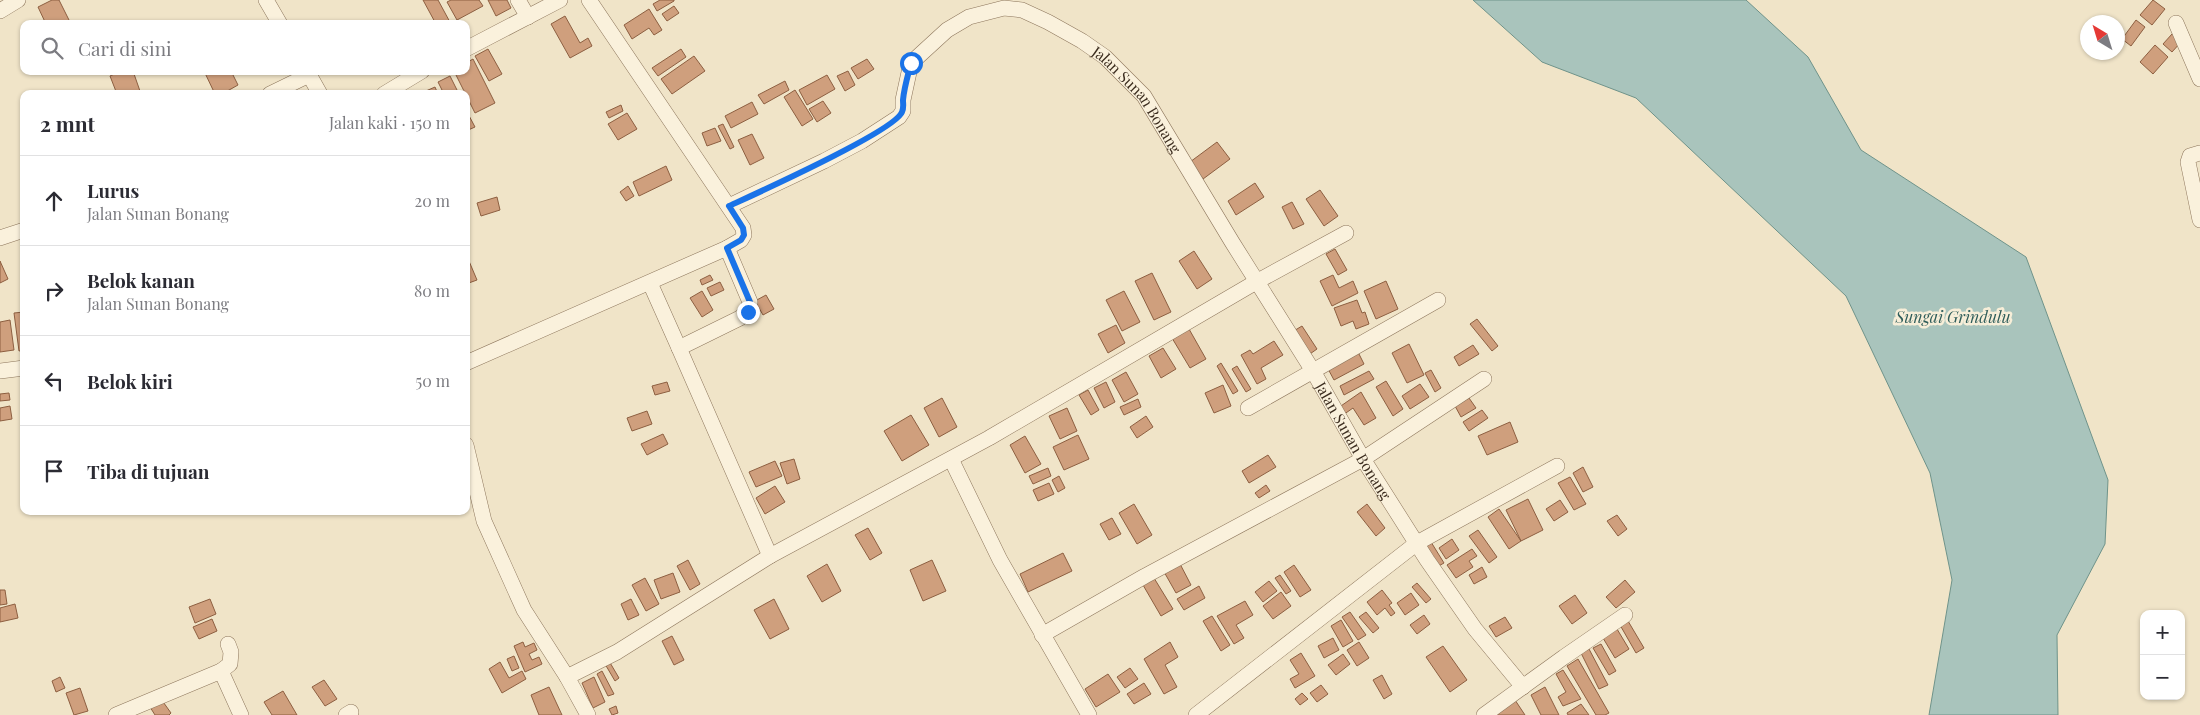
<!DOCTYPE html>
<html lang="id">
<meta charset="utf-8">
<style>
body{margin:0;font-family:"Playfair Display",serif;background:#f7f7f7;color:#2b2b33}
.controls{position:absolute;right:15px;bottom:15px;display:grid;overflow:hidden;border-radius:10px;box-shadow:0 1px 4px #0004}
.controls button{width:45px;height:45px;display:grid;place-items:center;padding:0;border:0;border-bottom:1px solid #e1e1e2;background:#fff;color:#2b2b33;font:25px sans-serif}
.compass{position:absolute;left:2080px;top:15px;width:45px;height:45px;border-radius:50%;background:#fff;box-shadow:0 1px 4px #0004;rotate:322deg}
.stop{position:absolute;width:15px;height:15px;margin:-11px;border:4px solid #1a73e8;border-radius:50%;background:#fff}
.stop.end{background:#1a73e8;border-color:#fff;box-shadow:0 1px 5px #0008}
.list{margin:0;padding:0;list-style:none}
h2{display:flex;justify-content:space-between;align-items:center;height:65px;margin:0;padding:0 20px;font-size:21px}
h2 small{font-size:16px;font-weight:400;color:#7c7c81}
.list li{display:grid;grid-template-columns:32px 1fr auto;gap:15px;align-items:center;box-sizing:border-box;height:90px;padding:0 20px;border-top:1px solid #e1e1e2}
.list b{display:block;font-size:19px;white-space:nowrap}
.list p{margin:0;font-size:16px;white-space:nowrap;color:#7c7c81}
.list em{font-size:16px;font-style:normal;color:#7c7c81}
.icon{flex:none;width:28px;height:28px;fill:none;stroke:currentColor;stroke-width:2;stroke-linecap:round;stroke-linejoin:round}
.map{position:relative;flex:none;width:2200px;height:715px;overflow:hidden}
.search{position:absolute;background:#fff;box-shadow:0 1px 4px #0004;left:20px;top:20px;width:450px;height:55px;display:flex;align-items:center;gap:12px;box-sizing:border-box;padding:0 18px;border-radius:10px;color:#7c7c81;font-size:19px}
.panel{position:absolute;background:#fff;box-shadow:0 1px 4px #0004;left:20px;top:90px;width:450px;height:425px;border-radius:10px}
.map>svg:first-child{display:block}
.water{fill:#a9c4bc;stroke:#6f938a}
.building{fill:#cf9f7d;stroke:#8d5f41}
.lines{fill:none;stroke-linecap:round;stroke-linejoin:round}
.minor-casing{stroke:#8d765c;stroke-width:16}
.minor{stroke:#faf1dc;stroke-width:15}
.route{stroke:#1a73e8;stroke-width:6}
.labels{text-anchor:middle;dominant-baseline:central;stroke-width:5;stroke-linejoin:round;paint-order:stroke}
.street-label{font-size:15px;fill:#3d2e20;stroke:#f7eed8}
.water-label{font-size:16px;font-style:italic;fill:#2f5d5a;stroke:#f7eed8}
</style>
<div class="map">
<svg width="2200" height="715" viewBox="0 0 2200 715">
<rect width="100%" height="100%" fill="#f0e4c8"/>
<path class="water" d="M1473,0H1746L1808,57L1861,150L2026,257L2108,480L2105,544L2057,635L2058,715H1929L1952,580L1930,473L1846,296L1636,98L1542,62Z"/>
<path class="building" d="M52,0H59L71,24H46L38,7Z
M423,0H438L451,24H436Z
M451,0H479L483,6L457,20L447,2Z
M488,0H507L511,8L496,16Z
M660,0H674V1L657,11L653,4Z
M2153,0L2165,9L2152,25L2140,15Z
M674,6L679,13L667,21L662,14Z
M649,9L662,30L654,35L649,28L632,39L624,25Z
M565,16L580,43L588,38L592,46L570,58L551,24Z
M2136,20L2145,27L2131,46L2122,39Z
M2172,34L2181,42L2172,52L2163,44Z
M2155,45L2168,57L2153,74L2140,62Z
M488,49L502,74L489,81L475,56Z
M681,49L686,57L658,76L652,68Z
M694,56L705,71L672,94L661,79Z
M473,59L495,103L475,113L454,71H466V63Z
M867,59L874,69L858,79L851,68Z
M121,71H133L141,94H117L110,76Z
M204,71H231L238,85L222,94H215Z
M848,71L855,85L845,91L837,76Z
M827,75L835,89L807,105L799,90Z
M450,76L459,94H444L438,82Z
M785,81L789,90L764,104L758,95Z
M435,87L438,94H419Z
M795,90L813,119L802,126L784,97Z
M823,101L831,113L817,122L809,109Z
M752,102L758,114L731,128L725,116Z
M621,105L623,111L609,118L606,112Z
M466,110L475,127L466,131Z
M627,113L637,129L618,140L608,124Z
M723,124L734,147L730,149L718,126Z
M715,128L721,141L707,146L702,133Z
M752,134L764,158L750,165L738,140Z
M1217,142L1230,159L1203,179L1190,162Z
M666,166L672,180L639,196L633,182Z
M1255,183L1264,197L1236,215L1228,201Z
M628,186L634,196L626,201L620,192Z
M1320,190L1338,216L1324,226L1306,199Z
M497,197L500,210L481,216L477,203Z
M1292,202L1304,224L1293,229L1282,207Z
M1335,249L1347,270L1338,275L1326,254Z
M1194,251L1212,279L1197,289L1179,261Z
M466,254L477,280L466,284Z
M0,261L8,279L0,283Z
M1152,273L1171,312L1154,320L1135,281Z
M710,275L713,280L702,285L700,280Z
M1333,275L1339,288L1353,281L1358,293L1332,306L1320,281Z
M1386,281L1398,309L1376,319L1364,291Z
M720,282L724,290L711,296L707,288Z
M702,291L713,310L702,317L690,298Z
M1124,291L1140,322L1122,331L1106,300Z
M766,295L774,309L763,315L755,301Z
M1357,300L1362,313L1365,312L1369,324L1356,329L1353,321L1341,326L1334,308Z
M24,312V350L19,351L14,313Z
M1477,319L1498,346L1492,351L1470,324Z
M10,320L14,350L0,352V322Z
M1116,325L1125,343L1108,353L1098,334Z
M1302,326L1317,349L1307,356L1292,332Z
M1189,329L1206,359L1190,368L1172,338Z
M1274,341L1283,355L1261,368L1266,379L1257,384L1241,355L1250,350L1253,354Z
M1409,344L1424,375L1407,383L1392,353Z
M1473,345L1479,354L1459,366L1454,357Z
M1163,348L1176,369L1161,378L1149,356Z
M1358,352L1364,364L1334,380L1327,367Z
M1221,363L1238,391L1233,394L1217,366Z
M1237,366L1251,389L1246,392L1232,369Z
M1431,370L1441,388L1435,392L1425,373Z
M1369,371L1374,379L1344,395L1340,386Z
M1126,372L1138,394L1124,402L1112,380Z
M1386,381L1403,409L1393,416L1376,387Z
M667,382L670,391L655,395L652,386Z
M1106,382L1115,402L1104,408L1094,388Z
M1420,384L1429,397L1410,409L1402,396Z
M1223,385L1231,406L1214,413L1205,393Z
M1088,390L1099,410L1091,415L1079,395Z
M1361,392L1376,418L1364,425L1353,408L1343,415L1338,408Z
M9,393L10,400L0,401V394Z
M942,398L957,427L939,437L924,408Z
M1469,398L1476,408L1461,417L1455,406Z
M1138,399L1141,407L1124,415L1120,407Z
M10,406L12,419L0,421V408Z
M1067,408L1077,431L1060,439L1049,416Z
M1482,410L1488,418L1469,431L1463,422Z
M647,411L652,424L632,431L627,418Z
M911,415L929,445L902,461L884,431Z
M1146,416L1153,427L1137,438L1130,427Z
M1510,422L1518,442L1487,455L1478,436Z
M663,434L668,444L647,455L641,444Z
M1078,435L1089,459L1064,470L1053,447Z
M1025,436L1041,464L1025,473L1010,445Z
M1268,455L1276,467L1249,483L1242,471Z
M794,459L800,479L787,484L780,463Z
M775,461L782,476L756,487L749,472Z
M1583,467L1593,487L1583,492L1573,473Z
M1048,468L1051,476L1033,484L1029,476Z
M1059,476L1065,488L1058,492L1052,480Z
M1570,477L1586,504L1574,510L1558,483Z
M1049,483L1054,494L1038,501L1033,490Z
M1266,485L1270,491L1259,498L1255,493Z
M775,486L785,502L765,514L756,498Z
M1528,499L1543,530L1521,541L1506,510Z
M1560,500L1568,512L1554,521L1546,509Z
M1134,504L1152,535L1137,544L1119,513Z
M1367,504L1385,528L1376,536L1357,512Z
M1499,509L1521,541L1509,549L1488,517Z
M1617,515L1627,529L1618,536L1607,521Z
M1112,518L1121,534L1109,540L1100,524Z
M868,528L882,553L870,560L855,535Z
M1478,530L1497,557L1489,563L1469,536Z
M1452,539L1459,550L1446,559L1439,548Z
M1431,542L1444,563L1435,568L1422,548Z
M1472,549L1477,556L1469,561L1473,567L1456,578L1447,565Z
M1063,553L1072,571L1028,592L1020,574Z
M688,560L700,584L690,590L677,566Z
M932,560L946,591L923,601L910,570Z
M1179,562L1191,585L1176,593L1163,570Z
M827,564L841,591L822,602L807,576Z
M1294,565L1311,590L1300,597L1284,572Z
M1482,567L1487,577L1474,584L1469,575Z
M673,573L680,592L661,599L654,580Z
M1280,575L1291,591L1286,594L1275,578Z
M645,578L659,604L646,611L632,585Z
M1154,578L1173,609L1161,616L1143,585Z
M1625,580L1635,592L1616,608L1606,597Z
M1269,581L1277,591L1263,602L1255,592Z
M1417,583L1431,599L1426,603L1412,587Z
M1199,586L1205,598L1184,610L1177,599Z
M0,590H5L7,604L0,605Z
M1382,590L1392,603L1389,605L1395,613L1391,616L1385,608L1377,615L1367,602Z
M1281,592L1291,606L1273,619L1263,606Z
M1411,593L1419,605L1405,615L1397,603Z
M1575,595L1587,613L1572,624L1559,606Z
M210,599L216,614L195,623L189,607Z
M631,599L639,615L628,620L621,604Z
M774,599L789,629L770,639L754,610Z
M1245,601L1253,615L1236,625L1244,638L1234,644L1217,616Z
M15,604L18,618L0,622V608Z
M1350,612L1366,635L1358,640L1342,617Z
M1366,612L1379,628L1373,633L1359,617Z
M1424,615L1430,624L1417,634L1410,625Z
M1212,616L1230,645L1221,651L1203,621Z
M1505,617L1512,628L1496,637L1489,626Z
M212,619L217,631L199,639L193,627Z
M1341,620L1353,641L1343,647L1331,626Z
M1628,621L1644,648L1636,653L1620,625Z
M1614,624L1629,649L1615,658L1600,633Z
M672,636L684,660L674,665L662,641Z
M1333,638L1339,650L1324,658L1318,646Z
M523,642L525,647L534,643L537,650L529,654L532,660L539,657L542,664L525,672L514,646Z
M1170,642L1178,657L1165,665L1177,687L1164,694L1144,659Z
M1359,642L1369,658L1357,666L1347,650Z
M1601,644L1616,671L1609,675L1593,648Z
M1443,646L1467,680L1450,692L1426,657Z
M1589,649L1608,685L1599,689L1581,653Z
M1301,653L1315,676L1295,688L1290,679L1299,674L1290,660Z
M1343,654L1350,664L1336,675L1328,665Z
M514,656L519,668L512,671L507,659Z
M1578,659L1609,713L1605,715H1596L1567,666Z
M609,661L619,678L615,681L605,664Z
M500,662L509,678L522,671L526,679L502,693L489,669Z
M1130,668L1138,679L1125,688L1117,677Z
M1563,670L1581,699L1563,706L1558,697L1566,692L1556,674Z
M602,671L614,694L608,696L597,674Z
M1108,674L1120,692L1096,707L1085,689Z
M1382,675L1392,694L1384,699L1373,680Z
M60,677L65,688L56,692L52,681Z
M594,677L605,702L593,708L582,683Z
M324,680L337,699L325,706L312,687Z
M1144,683L1151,694L1134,704L1127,694Z
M1321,685L1328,694L1317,702L1310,693Z
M549,687L562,715H539L531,695Z
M1545,687L1559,715H1541L1531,695Z
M80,688L88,711L74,715L66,693Z
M283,691L297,715H272L264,702Z
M1302,693L1308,699L1300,705L1295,699Z
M161,699L171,713L169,715H155L150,707Z
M1515,700L1525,715H1491Z
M1581,704L1589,715H1568L1567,713Z
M616,706L618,713L612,715L609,709Z"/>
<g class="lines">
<defs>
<g id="minor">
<path d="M266,0L280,24"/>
<path d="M518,0L528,17"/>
<path d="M0,11L18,0"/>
<path d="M2176,23L2200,79"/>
<path d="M466,49L560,0"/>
<path d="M307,71L320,94"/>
<path d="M270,94L309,75"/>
<path d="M384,94L422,71"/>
<path d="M2200,153L2190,156L2188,162L2200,220"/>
<path id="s1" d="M729,206L824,161L862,141L899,117L903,111V100L911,63L947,30L969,17L1004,8L1022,10L1048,22L1082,41L1105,57L1144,96L1232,242L1313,371L1363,459L1427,560L1475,629L1523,687"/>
<path d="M0,238L24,230"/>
<path d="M727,248L750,302L748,311L740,318L679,348L770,556"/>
<path d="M650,283L679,348"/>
<path d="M466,363L727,248L741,240L744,235L743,228L589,0"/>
<path d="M0,371L24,368"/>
<path d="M1248,408L1438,300"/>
<path d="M466,445L484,521L524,610L567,677L588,715"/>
<path d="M951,459L1000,560L1089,715"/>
<path d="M1042,635L1145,576L1363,459L1484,379"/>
<path d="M221,671L230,664L231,652L228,644"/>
<path d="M567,677L617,652L770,556L989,438L1256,282L1346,233"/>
<path d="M116,715L221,671L241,715"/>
<path d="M346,715L351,712"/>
<path d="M1196,715L1417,543L1557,466"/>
<path d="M1484,715L1564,657L1625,615"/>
</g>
</defs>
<use href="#minor" class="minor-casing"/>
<use href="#minor" class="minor"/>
</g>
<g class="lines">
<path class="route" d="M748,312L750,302L727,248L741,240L744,235L743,228L729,206C755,194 895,131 902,112C904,108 903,104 903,100C904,88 908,75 911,63"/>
</g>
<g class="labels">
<g class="street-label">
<text stroke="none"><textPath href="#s1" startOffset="526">Jalan Sunan Bonang</textPath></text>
<text stroke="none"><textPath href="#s1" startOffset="931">Jalan Sunan Bonang</textPath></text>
</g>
<g class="water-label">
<text x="1953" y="316">Sungai Grindulu</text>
</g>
</g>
</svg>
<div class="controls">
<button>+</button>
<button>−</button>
</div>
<svg class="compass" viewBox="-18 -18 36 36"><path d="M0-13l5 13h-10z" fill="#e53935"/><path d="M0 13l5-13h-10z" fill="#7c7c81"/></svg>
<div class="stop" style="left:911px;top:63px"></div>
<div class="stop end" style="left:748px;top:312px"></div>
<div class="search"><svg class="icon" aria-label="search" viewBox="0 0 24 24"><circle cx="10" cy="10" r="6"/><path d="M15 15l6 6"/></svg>Cari di sini</div>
<section class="panel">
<h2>2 mnt<small>Jalan kaki · 150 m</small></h2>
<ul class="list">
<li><svg class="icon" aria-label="ahead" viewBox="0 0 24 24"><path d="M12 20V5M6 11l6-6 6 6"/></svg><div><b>Lurus</b><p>Jalan Sunan Bonang</p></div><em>20 m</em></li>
<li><svg class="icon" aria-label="right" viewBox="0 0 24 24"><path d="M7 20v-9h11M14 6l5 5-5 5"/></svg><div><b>Belok kanan</b><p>Jalan Sunan Bonang</p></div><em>80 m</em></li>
<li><svg class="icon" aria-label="left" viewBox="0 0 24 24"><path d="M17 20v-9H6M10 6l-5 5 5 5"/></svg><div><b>Belok kiri</b></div><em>50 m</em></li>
<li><svg class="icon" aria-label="arrive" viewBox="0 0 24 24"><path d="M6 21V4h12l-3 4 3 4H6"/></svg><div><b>Tiba di tujuan</b></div></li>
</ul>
</section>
</div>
